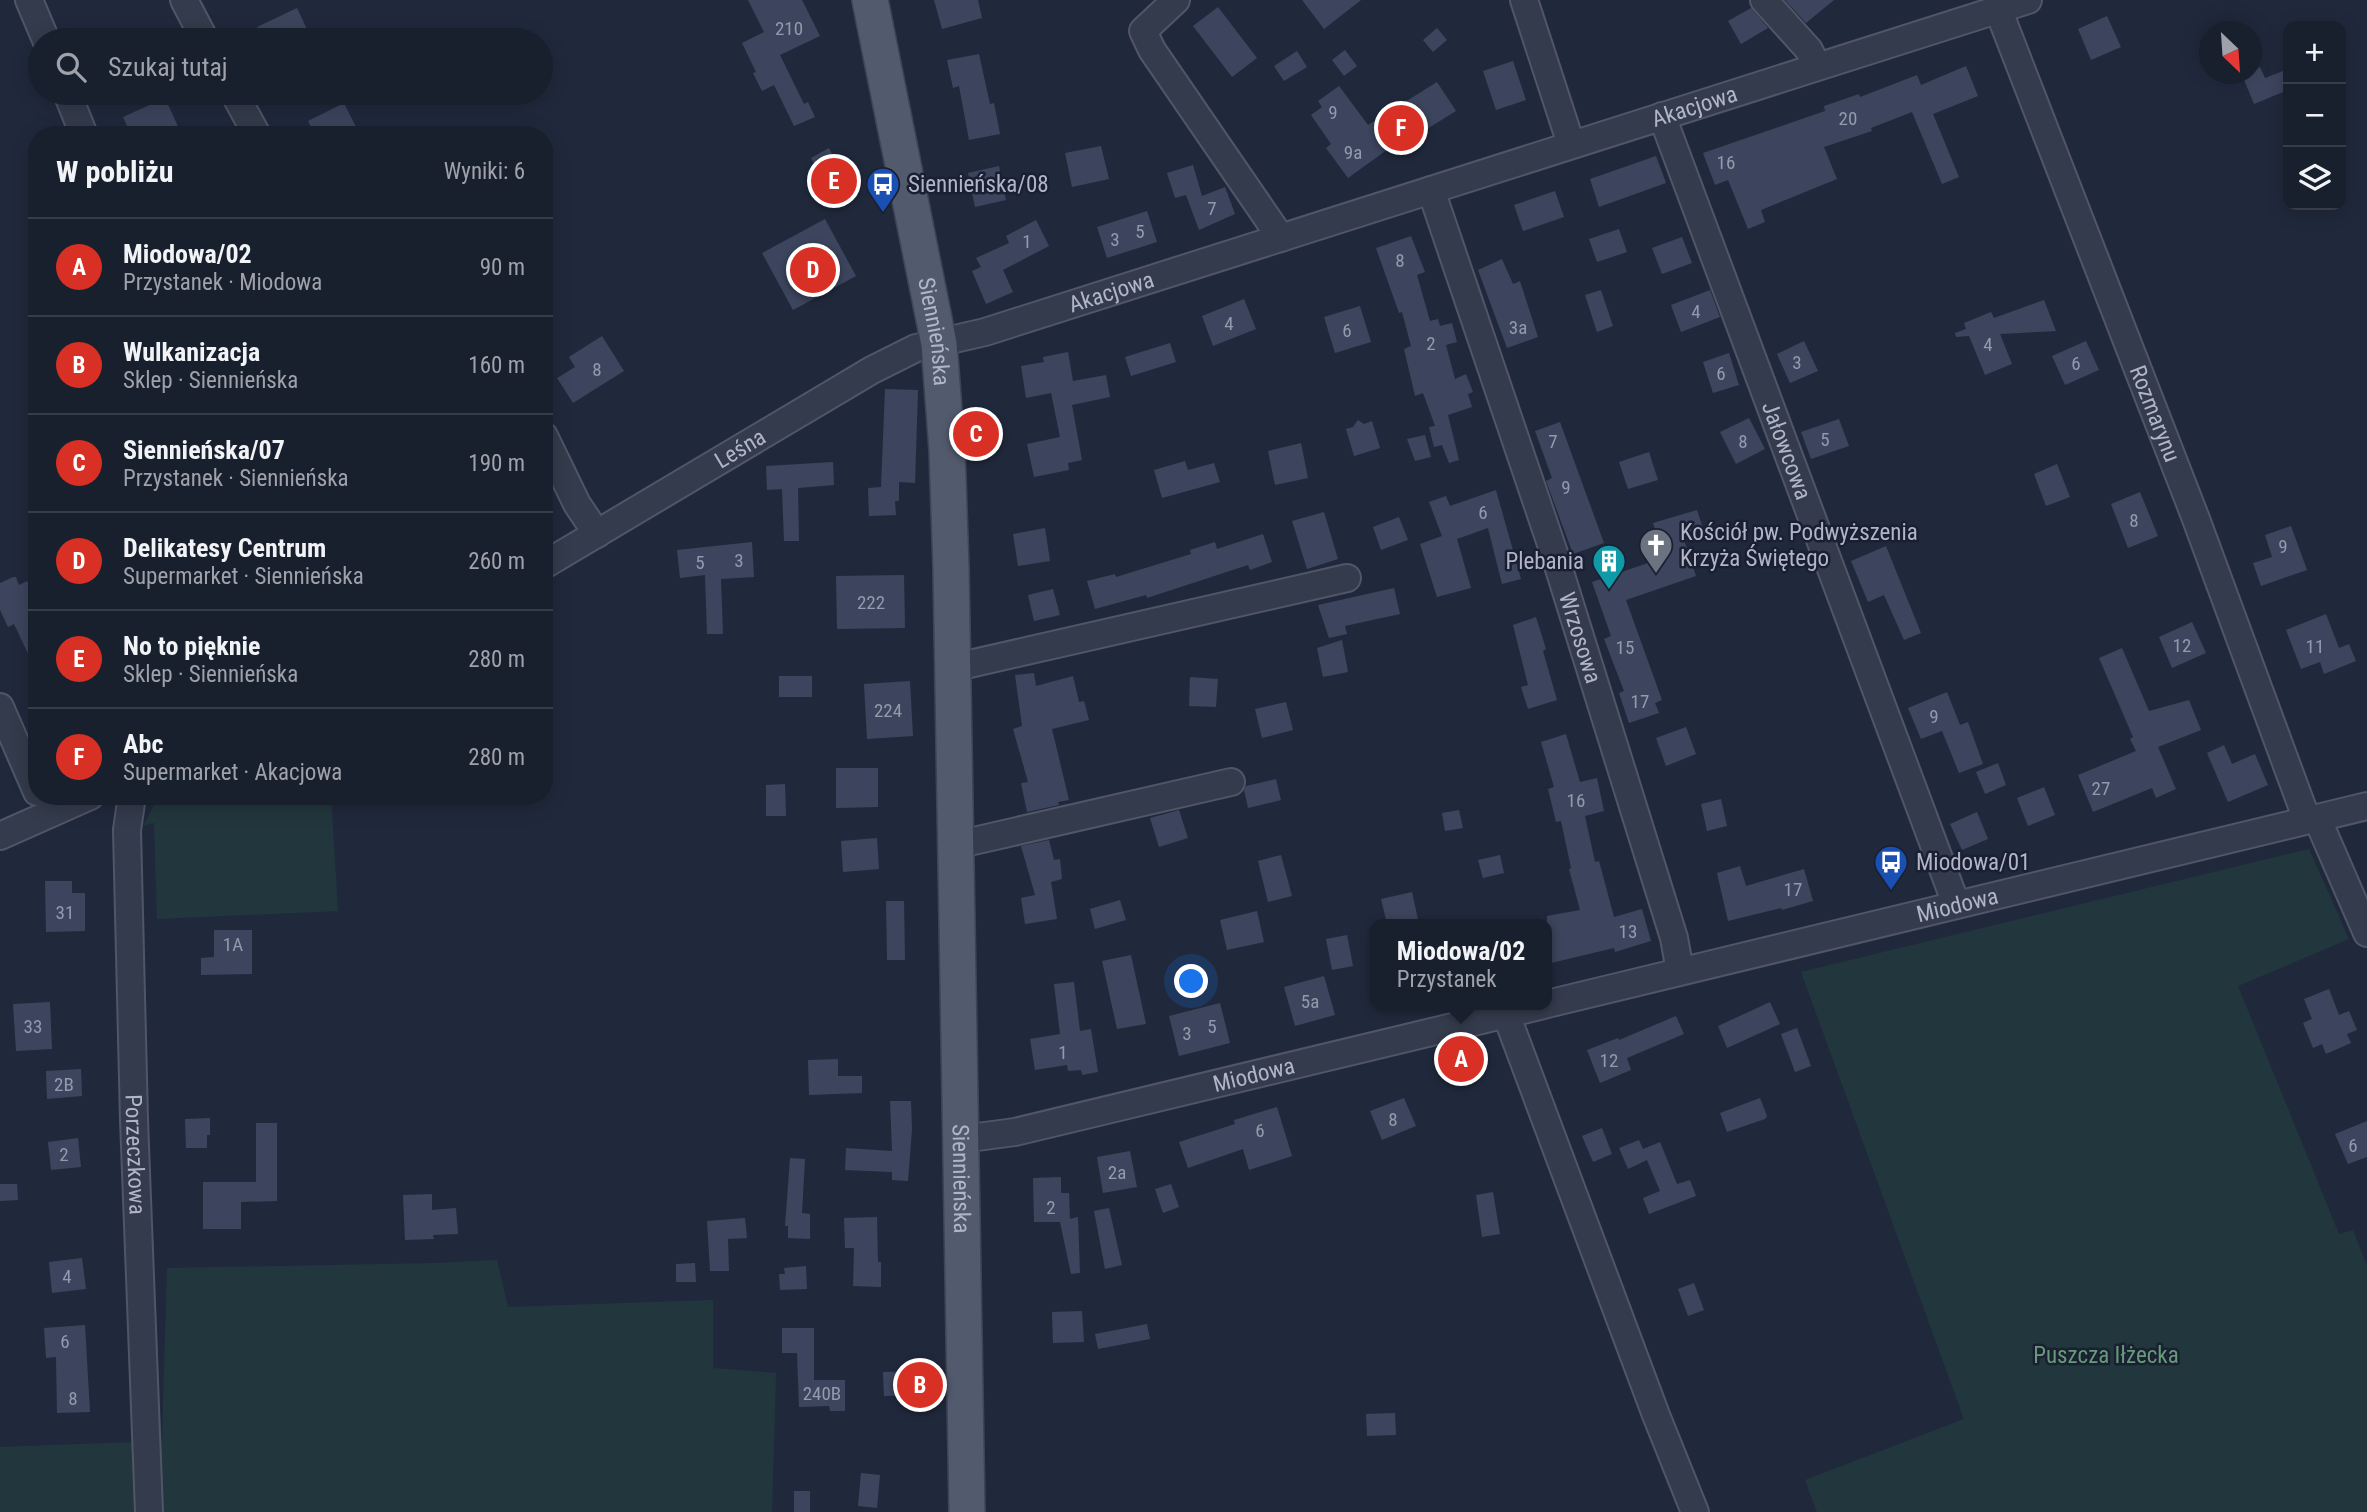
<!DOCTYPE html>
<html lang="pl">
<meta charset="utf-8">
<style>
body{margin:0;font-family:"Roboto Condensed",sans-serif;background:#252c39;color:#f1f3f6}
.controls{position:absolute;right:21px;top:21px;display:grid;overflow:hidden;border-radius:14px;box-shadow:0 4px 18px #0003}
.controls button{width:63px;height:63px;display:grid;place-items:center;padding:0;border:0;border-bottom:2px solid #363d49;background:#181f2d;color:#f1f3f6;font:35px sans-serif}
.compass{position:absolute;left:2199px;top:21px;width:63px;height:63px;border-radius:50%;background:#181f2d;box-shadow:0 4px 18px #0003;rotate:155deg}
.you{position:absolute;left:1192px;top:982px;width:24px;height:24px;margin:-18px;border:5px solid #fff;border-radius:50%;background:#1a73e8;box-shadow:0 0 0 10px #1a73e833}
.badge{display:grid;place-items:center;width:46px;height:46px;border-radius:50%;background:#d93025;color:#fff;font-size:23px;font-weight:700}
.pin{position:absolute;translate:-50% -50%;border:4px solid #fff;box-shadow:0 2px 7px #0006}
.popup{position:absolute;left:1370px;top:919px;width:182px;height:91px;box-sizing:border-box;display:grid;place-content:center;border-radius:14px;background:#181f2d;filter:drop-shadow(0 2px 5px #0005);font-size:23px;white-space:nowrap;color:#9fa2aa}
.popup b{font-size:26px;color:#f1f3f6}
.popup::after{content:'';position:absolute;left:50%;top:100%;margin-left:-14px;border:14px solid transparent;border-top-color:#181f2d}
.list{margin:0;padding:0;list-style:none}
h2{display:flex;justify-content:space-between;align-items:center;height:91px;margin:0;padding:0 28px;font-size:30px}
h2 small{font-size:23px;font-weight:400;color:#9fa2aa}
.list li{display:grid;grid-template-columns:46px 1fr auto;gap:21px;align-items:center;box-sizing:border-box;height:98px;padding:0 28px;border-top:2px solid #363d49}
.list b{display:block;font-size:26px;white-space:nowrap}
.list p{margin:0;font-size:23px;white-space:nowrap;color:#9fa2aa}
.list em{font-size:23px;font-style:normal;color:#9fa2aa}
.icon{flex:none;width:38px;height:38px;fill:none;stroke:currentColor;stroke-width:2;stroke-linecap:round;stroke-linejoin:round}
.map{position:relative;flex:none;width:2367px;height:1512px;overflow:hidden}
.search{position:absolute;background:#181f2d;box-shadow:0 4px 18px #0003;left:28px;top:28px;width:525px;height:77px;display:flex;align-items:center;gap:18px;box-sizing:border-box;padding:0 24px;border-radius:38px;color:#9fa2aa;font-size:26px}
.panel{position:absolute;background:#181f2d;box-shadow:0 4px 18px #0003;left:28px;top:126px;width:525px;height:679px;border-radius:28px}
.map>svg:first-child{display:block}
.green{fill:#22373d}
.building{fill:#3c455d}
.lines{fill:none;stroke-linecap:round;stroke-linejoin:round}
.minor-casing{stroke:#505667;stroke-width:30}
.major-casing{stroke:#3e4455;stroke-width:38}
.minor{stroke:#343b4c;stroke-width:26}
.major{stroke:#525a6d;stroke-width:35}
.labels{text-anchor:middle;dominant-baseline:central;stroke-width:5;stroke-linejoin:round;paint-order:stroke}
.number-label{font-size:19px;fill:#939aad}
.street-label{font-size:23px;fill:#b0b6c8;stroke:#1a2031}
.poi-label{font-size:23px;fill:#b0b6c8;stroke:#1a2031;text-anchor:start}
.park-label{font-size:23px;fill:#659b78;stroke:#1a2031}
</style>
<div class="map">
<svg width="2367" height="1512" viewBox="0 0 2367 1512">
<rect width="100%" height="100%" fill="#20293c"/>
<path class="green" d="M159,796H331L338,911L157,919L154,823L143,826Z
M2309,849L2349,939L2238,986L2339,1234L2353,1230L2367,1266V1512H1817L1805,1480L1964,1419L1801,972Z
M497,1260L508,1307L713,1300V1368L776,1373L772,1512H0V1447L162,1441L167,1268L438,1263Z"/>
<path class="building" d="M748,0H802L820,36L780,55L804,104L808,102L815,117L794,126L774,85L762,91L753,73L756,72L742,43L764,32Z
M934,0H978L982,18L942,29Z
M1302,0H1361L1324,29Z
M1785,0H1834L1806,23Z
M1218,7L1257,58L1232,77L1193,26Z
M297,8L312,40H263L257,27Z
M1751,8L1768,28L1741,44L1728,21Z
M2107,16L2121,47L2091,60L2078,29Z
M1437,28L1447,40L1433,52L1423,40Z
M1345,50L1357,66L1344,76L1332,60Z
M1297,51L1307,67L1284,81L1274,66Z
M979,54L990,104L994,103L1000,134L969,140L959,86L953,88L947,60Z
M1513,61L1526,100L1496,110L1483,71Z
M1966,66L1978,96L1933,114L1959,177L1942,184L1912,112L1871,128L1872,131L1824,147L1837,179L1761,210L1765,222L1748,229L1728,180L1715,185L1703,153L1825,111L1824,106L1859,94L1860,97L1917,75L1921,85Z
M2260,67L2265,78L2288,69V90L2254,104L2242,75L2251,74V71Z
M1437,82L1456,111L1393,150L1391,147L1348,178L1326,148L1331,144L1311,115L1322,107L1318,101L1339,86L1368,125Z
M165,98L182,135H131L123,117Z
M344,103L360,135H315L308,121Z
M1101,146L1109,179L1072,187L1065,153Z
M829,148L849,185L831,195L811,158Z
M1656,156L1666,183L1599,207L1590,179Z
M1193,165L1202,196L1225,187L1235,214L1199,230L1186,195L1175,198L1167,173Z
M999,166L1006,200L975,207L968,173Z
M1555,191L1564,217L1523,231L1514,205Z
M1147,211L1157,242L1107,258L1097,227Z
M825,219L856,276L793,310L762,253Z
M1036,220L1049,246L1003,270L1013,292L986,304L972,271L981,267L976,258L1009,243L1006,236Z
M1619,229L1627,252L1597,262L1589,239Z
M1411,236L1425,272L1417,275L1430,321L1438,319L1440,326L1452,323L1457,342L1446,345L1455,379L1466,374L1473,392L1468,394L1472,407L1448,415L1459,460L1449,463L1442,445L1434,447L1429,427L1435,426L1423,393L1415,396L1404,349L1411,346L1402,312L1399,313L1376,248Z
M1682,237L1692,263L1662,274L1652,248Z
M1502,259L1513,284L1520,281L1538,337L1507,348L1478,270Z
M1601,290L1613,326L1597,332L1585,295Z
M1710,290L1720,317L1681,332L1671,305Z
M1244,299L1256,329L1213,346L1202,316Z
M2044,300L2056,331L2000,334L2012,364L1985,375L1969,336L1956,337L1955,333L1966,329L1964,323L1991,312L1994,318Z
M1360,306L1371,342L1335,353L1324,317Z
M602,336L624,371L573,403L557,378L575,367L569,357Z
M1804,341L1818,371L1790,383L1777,354Z
M2086,341L2099,370L2065,385L2052,356Z
M1170,343L1176,362L1131,376L1125,357Z
M1068,352L1073,381L1106,375L1110,397L1072,405L1082,460L1068,463L1069,470L1034,477L1027,444L1060,437L1051,393L1026,398L1021,366L1044,362L1043,357Z
M1729,353L1739,385L1713,393L1703,362Z
M885,389L918,390L915,483L899,482V501H895L896,515L869,516L868,488L881,487Z
M1749,418L1765,449L1736,464L1720,432Z
M1839,419L1849,446L1811,459L1801,432Z
M1358,420L1364,424L1372,421L1380,448L1354,456L1346,429L1353,427Z
M1560,422L1604,543L1573,554L1546,481L1552,478L1535,431Z
M1425,435L1431,457L1415,461L1407,439Z
M1301,443L1308,478L1275,485L1268,451Z
M1649,452L1658,480L1628,489L1619,462Z
M1185,461L1188,470L1214,463L1220,482L1162,498L1154,470Z
M833,462L834,485L798,488L799,541H784L782,489L767,490L766,466Z
M2057,464L2070,497L2046,506L2034,474Z
M1496,490L1521,579L1502,584L1488,528L1457,539L1471,588L1437,597L1420,544L1442,536L1429,502L1446,496L1450,506Z
M2140,492L2158,536L2128,548L2111,504Z
M1697,510L1703,528L1682,534L1696,576L1626,600L1662,700L1655,703L1659,713L1629,723L1619,693L1624,691L1604,639L1611,636L1592,582L1660,559L1650,531L1655,529L1653,523Z
M1324,512L1338,559L1307,569L1292,521Z
M1399,517L1408,540L1381,550L1373,527Z
M2291,526L2307,570L2261,586L2253,563L2272,557L2265,535Z
M1045,528L1050,561L1018,566L1013,534Z
M1263,534L1272,562L1250,570L1248,565L1147,598L1146,595L1095,609L1087,581L1115,574L1116,577L1191,554L1190,550L1215,542L1217,549Z
M752,542L754,577L721,579L723,634H707L705,575L680,578L677,550Z
M1886,546L1921,633L1904,640L1884,595L1868,602L1851,561Z
M904,575L905,628L837,629L836,576Z
M13,577H16L19,585L27,581L37,601V673L14,624L8,627L0,610V583Z
M1394,588L1400,614L1345,626L1347,634L1329,638L1318,605Z
M1053,589L1060,615L1034,621L1028,595Z
M2326,614L2339,648L2349,644L2356,661L2324,674L2320,662L2301,669L2286,630Z
M1536,617L1546,649L1543,651L1557,700L1528,709L1521,687L1528,685L1513,625Z
M2192,622L2206,653L2172,668L2159,637Z
M1342,640L1348,672L1323,677L1317,648Z
M2122,648L2149,711L2189,700L2201,730L2158,747L2176,789L2156,798L2152,788L2093,812L2078,775L2136,751L2130,739L2133,737L2099,658Z
M1034,673L1036,686L1073,676L1079,702L1084,701L1089,720L1052,729L1069,800L1058,802L1059,805L1027,812L1021,783L1028,782L1013,729L1022,726L1015,675Z
M779,676H812V697H779Z
M1190,677L1218,679L1216,707L1189,706Z
M910,681L913,736L867,739L864,684Z
M1947,692L1960,725L1968,722L1983,764L1959,773L1942,731L1921,739L1908,708Z
M1286,702L1293,730L1262,738L1255,709Z
M1686,727L1696,754L1666,766L1656,738Z
M1566,734L1580,782L1597,778L1604,811L1585,816L1595,862L1599,861L1614,917L1642,909L1651,941L1615,952L1614,948L1547,964V916L1580,910L1569,869L1571,868L1561,821L1556,822L1548,789L1554,787L1541,742Z
M2224,745L2232,764L2255,754L2268,785L2228,802L2207,753Z
M1998,763L2006,785L1985,794L1976,772Z
M836,768H878V807L836,808Z
M1276,779L1281,800L1248,808L1244,790L1246,786Z
M785,784L786,816H766V785Z
M2044,787L2055,815L2028,826L2017,798Z
M1721,799L1727,826L1707,831L1701,804Z
M1179,810L1188,838L1159,847L1150,818Z
M1459,810L1463,828L1445,831L1442,813Z
M1977,812L1988,839L1962,850L1950,824Z
M877,838L879,869L843,872L841,841Z
M1049,840L1054,860L1060,859L1062,879L1051,882L1057,919L1025,924L1021,898L1035,895L1021,846Z
M1281,855L1292,896L1268,902L1258,861Z
M1500,855L1504,873L1483,878L1478,860Z
M1740,866L1746,886L1804,869L1813,901L1782,910L1781,908L1728,921L1717,873Z
M45,881H72V893H85V931L46,932Z
M1412,892L1419,924H1387L1381,899Z
M1120,900L1126,920L1095,929L1090,909Z
M886,901H904L905,960H887Z
M1257,911L1264,942L1227,950L1220,920Z
M214,930H252V974L201,975V958L214,957Z
M1347,935L1353,966L1332,970L1326,939Z
M1131,955L1146,1024L1117,1029L1102,961Z
M1324,976L1335,1015L1295,1026L1284,987Z
M1074,982L1080,1031L1091,1029L1098,1072L1082,1075L1081,1070L1068,1071L1067,1065L1035,1070L1030,1039L1060,1034L1054,984Z
M2329,989L2339,1015L2349,1011L2357,1030L2347,1034L2351,1043L2326,1054L2322,1044L2313,1048L2303,1023L2312,1019L2304,999Z
M50,1002L52,1049L16,1051L13,1004Z
M1770,1002L1780,1024L1727,1048L1718,1026Z
M1220,1003L1230,1043L1179,1056L1169,1016Z
M1676,1016L1684,1034L1627,1058L1631,1070L1600,1083L1587,1050L1618,1038L1619,1040Z
M1797,1028L1811,1066L1795,1072L1781,1034Z
M838,1059V1076H862V1093L809,1095L808,1060Z
M81,1069L82,1096L47,1099L46,1071Z
M1404,1098L1416,1126L1382,1140L1370,1111Z
M1760,1098L1767,1116L1765,1119L1727,1132L1720,1113Z
M890,1101H911L912,1129L908,1181L892,1180V1172L845,1170L846,1148L892,1151Z
M1277,1107L1292,1156L1249,1170L1243,1149L1188,1168L1179,1142L1235,1124L1234,1120Z
M210,1118V1135H207V1148H186L185,1119Z
M2367,1121V1157L2348,1164L2335,1134Z
M256,1123H277V1201L241,1202V1229H203V1182H256Z
M1602,1128L1612,1154L1593,1162L1582,1136Z
M78,1138L81,1167L51,1170L48,1142Z
M1639,1140L1643,1149L1660,1142L1677,1184L1690,1180L1696,1196L1649,1214L1643,1198L1660,1191L1647,1160L1628,1169L1619,1148Z
M1130,1151L1137,1187L1103,1193L1097,1157Z
M790,1158L805,1159L802,1213L810,1214V1239L788,1238V1226H785Z
M1061,1177V1193H1069L1070,1219L1078,1217L1080,1273L1071,1274L1060,1222H1034L1033,1178Z
M0,1184H17L18,1200L0,1201Z
M1171,1184L1179,1207L1163,1213L1155,1189Z
M1493,1192L1500,1234L1482,1237L1476,1195Z
M432,1194V1210L456,1208L458,1234L433,1235L434,1239L405,1240L403,1195Z
M1109,1208L1122,1265L1105,1269L1094,1211Z
M877,1217L878,1262H881V1287L853,1286L854,1248H845L844,1218Z
M745,1218L747,1238L728,1239L729,1271H710L707,1221Z
M82,1258L86,1289L52,1293L49,1262Z
M695,1263L696,1282H676V1264Z
M806,1266L807,1289L780,1290L779,1274H785L784,1268Z
M1694,1283L1704,1310L1688,1316L1678,1289Z
M1082,1311L1084,1342L1053,1343L1052,1312Z
M1147,1324L1150,1339L1098,1349L1095,1334Z
M85,1325L90,1412L57,1413L56,1357L46,1358L44,1328Z
M782,1328H814V1380H845V1411H830L829,1406L799,1407L797,1353H782Z
M927,1371L928,1395L884,1396L883,1372Z
M1395,1413L1396,1435L1367,1436L1366,1414Z
M861,1473L880,1475L877,1508L858,1506Z
M794,1491H810V1512H794Z"/>
<g class="lines">
<defs>
<g id="minor">
<path d="M29,0L46,40"/>
<path d="M184,0L205,40"/>
<path d="M1176,0L1143,31L1152,50L1281,238"/>
<path d="M1524,0L1571,144"/>
<path d="M1764,0L1809,50L1817,66"/>
<path id="s1" d="M1998,9L2196,519L2307,820"/>
<path d="M67,93L84,135"/>
<path d="M234,93L257,135"/>
<path id="s2" d="M1662,116L1956,904"/>
<path id="s3" d="M1431,190L1555,556L1674,938L1680,971"/>
<path d="M544,436L577,504L597,534"/>
<path id="s4" d="M544,565L872,370L916,348L985,332L2028,0"/>
<path d="M952,668L1347,578"/>
<path d="M0,707L37,792"/>
<path id="s5" d="M132,796L127,830L134,1120L149,1512"/>
<path d="M2317,818L2367,933"/>
<path d="M0,836L90,796"/>
<path d="M956,845L1231,782"/>
<path id="s6" d="M1547,1004L2367,806"/>
<path d="M1506,1014L1656,1415L1695,1512"/>
<path id="s7" d="M962,1139L1015,1132L1544,1005"/>
</g>
<g id="major">
<path id="s8" d="M870,0L939,344L947,450L951,568L967,1512"/>
</g>
</defs>
<use href="#minor" class="minor-casing"/>
<use href="#major" class="major-casing"/>
<use href="#minor" class="minor"/>
<use href="#major" class="major"/>
</g>
<defs>
<symbol id="bus-pin" viewBox="-11 -11 22 30"><path d="M0 17L-7.5 6A9.5 9.5 0 1 1 7.5 6Z" fill="#1a4fb4" stroke="#1a2031"/><path d="M-5-6H5V4H4V6H2V4H-2V6H-4V4H-5ZM-3.5-4V0h7V-4ZM-3.5 1.2v1.5H-2V1.2ZM2 1.2v1.5H3.5V1.2Z" fill="#fff"/></symbol>
<symbol id="church-pin" viewBox="-11 -11 22 30"><path d="M0 17L-7.5 6A9.5 9.5 0 1 1 7.5 6Z" fill="#6b7280" stroke="#1a2031"/><path d="M-1.2-6h2.4v3.5h3.3v2.4h-3.3V6h-2.4V-.1h-3.3v-2.4h3.3Z" fill="#fff"/></symbol>
<symbol id="building-pin" viewBox="-11 -11 22 30"><path d="M0 17L-7.5 6A9.5 9.5 0 1 1 7.5 6Z" fill="#0f9aa8" stroke="#1a2031"/><path d="M-4-6H4V6H1V3H-1V6H-4ZM-2.5-4.3h1.7v1.8h-1.7ZM.8-4.3h1.7v1.8H.8ZM-2.5-1h1.7V.8h-1.7ZM.8-1h1.7V.8H.8Z" fill="#fff"/></symbol>
</defs>
<g fill-rule="evenodd">
<use href="#bus-pin" x="864" y="165" width="38" height="52"/>
<use href="#church-pin" x="1637" y="526" width="38" height="52"/>
<use href="#building-pin" x="1590" y="542" width="38" height="52"/>
<use href="#bus-pin" x="1872" y="843" width="38" height="52"/>
</g>
<g class="labels">
<g class="number-label">
<text x="789" y="28">210</text>
<text x="1333" y="112">9</text>
<text x="1848" y="118">20</text>
<text x="1353" y="152">9a</text>
<text x="1726" y="162">16</text>
<text x="1212" y="208">7</text>
<text x="1140" y="231">5</text>
<text x="1115" y="239">3</text>
<text x="1027" y="241">1</text>
<text x="1400" y="260">8</text>
<text x="1696" y="311">4</text>
<text x="1229" y="323">4</text>
<text x="1518" y="327">3a</text>
<text x="1347" y="330">6</text>
<text x="1431" y="343">2</text>
<text x="1988" y="344">4</text>
<text x="1797" y="362">3</text>
<text x="2076" y="363">6</text>
<text x="597" y="369">8</text>
<text x="1721" y="373">6</text>
<text x="1825" y="439">5</text>
<text x="1553" y="441">7</text>
<text x="1743" y="441">8</text>
<text x="1566" y="487">9</text>
<text x="1483" y="512">6</text>
<text x="2134" y="520">8</text>
<text x="2283" y="546">9</text>
<text x="739" y="560">3</text>
<text x="700" y="562">5</text>
<text x="871" y="602">222</text>
<text x="2182" y="645">12</text>
<text x="2315" y="646">11</text>
<text x="1625" y="647">15</text>
<text x="1640" y="701">17</text>
<text x="888" y="710">224</text>
<text x="1934" y="716">9</text>
<text x="2101" y="788">27</text>
<text x="1576" y="800">16</text>
<text x="1793" y="889">17</text>
<text x="65" y="912">31</text>
<text x="1628" y="931">13</text>
<text x="233" y="944">1A</text>
<text x="1310" y="1001">5a</text>
<text x="33" y="1026">33</text>
<text x="1212" y="1026">5</text>
<text x="1187" y="1033">3</text>
<text x="1063" y="1052">1</text>
<text x="1609" y="1060">12</text>
<text x="64" y="1084">2B</text>
<text x="1393" y="1119">8</text>
<text x="1260" y="1130">6</text>
<text x="2353" y="1145">6</text>
<text x="64" y="1154">2</text>
<text x="1117" y="1172">2a</text>
<text x="1051" y="1207">2</text>
<text x="67" y="1276">4</text>
<text x="65" y="1341">6</text>
<text x="822" y="1393">240B</text>
<text x="73" y="1398">8</text>
</g>
<g class="street-label">
<text stroke="none"><textPath href="#s4" startOffset="1246">Akacjowa</textPath></text>
<text stroke="none"><textPath href="#s4" startOffset="634">Akacjowa</textPath></text>
<text stroke="none"><textPath href="#s8" startOffset="338">Siennieńska</textPath></text>
<text stroke="none"><textPath href="#s1" startOffset="434">Rozmarynu</textPath></text>
<text stroke="none"><textPath href="#s4" startOffset="228">Leśna</textPath></text>
<text stroke="none"><textPath href="#s2" startOffset="357">Jałowcowa</textPath></text>
<text stroke="none"><textPath href="#s3" startOffset="472">Wrzosowa</textPath></text>
<text stroke="none"><textPath href="#s6" startOffset="422">Miodowa</textPath></text>
<text stroke="none"><textPath href="#s7" startOffset="299">Miodowa</textPath></text>
<text stroke="none"><textPath href="#s5" startOffset="359">Porzeczkowa</textPath></text>
<text stroke="none"><textPath href="#s8" startOffset="1186">Siennieńska</textPath></text>
</g>
<g class="poi-label">
<text x="908" y="184">Siennieńska/08</text>
<text x="1680" y="532">Kościół pw. Podwyższenia<tspan x="1680" dy="26">Krzyża Świętego</tspan></text>
<text x="1584" y="561" text-anchor="end">Plebania</text>
<text x="1916" y="862">Miodowa/01</text>
</g>
<g class="park-label">
<text x="2106" y="1355">Puszcza Iłżecka</text>
</g>
</g>
</svg>
<div class="controls">
<button>+</button>
<button>−</button>
<button><svg class="icon" aria-label="layers" viewBox="0 0 24 24"><path d="M12 4l9 5-9 5-9-5zM3 14l9 5 9-5"/></svg></button>
</div>
<svg class="compass" viewBox="-18 -18 36 36"><path d="M0-13l5 13h-10z" fill="#e53935"/><path d="M0 13l5-13h-10z" fill="#9fa2aa"/></svg>
<div class="you"></div>
<div class="pin badge" style="left:1461px;top:1059px">A</div>
<div class="popup"><b>Miodowa/02</b>Przystanek</div>
<div class="pin badge" style="left:920px;top:1385px">B</div>
<div class="pin badge" style="left:976px;top:434px">C</div>
<div class="pin badge" style="left:813px;top:270px">D</div>
<div class="pin badge" style="left:834px;top:181px">E</div>
<div class="pin badge" style="left:1401px;top:128px">F</div>
<div class="search"><svg class="icon" aria-label="search" viewBox="0 0 24 24"><circle cx="10" cy="10" r="6"/><path d="M15 15l6 6"/></svg>Szukaj tutaj</div>
<section class="panel">
<h2>W pobliżu<small>Wyniki: 6</small></h2>
<ul class="list">
<li><span class="badge">A</span><div><b>Miodowa/02</b><p>Przystanek · Miodowa</p></div><em>90 m</em></li>
<li><span class="badge">B</span><div><b>Wulkanizacja</b><p>Sklep · Siennieńska</p></div><em>160 m</em></li>
<li><span class="badge">C</span><div><b>Siennieńska/07</b><p>Przystanek · Siennieńska</p></div><em>190 m</em></li>
<li><span class="badge">D</span><div><b>Delikatesy Centrum</b><p>Supermarket · Siennieńska</p></div><em>260 m</em></li>
<li><span class="badge">E</span><div><b>No to pięknie</b><p>Sklep · Siennieńska</p></div><em>280 m</em></li>
<li><span class="badge">F</span><div><b>Abc</b><p>Supermarket · Akacjowa</p></div><em>280 m</em></li>
</ul>
</section>
</div>
